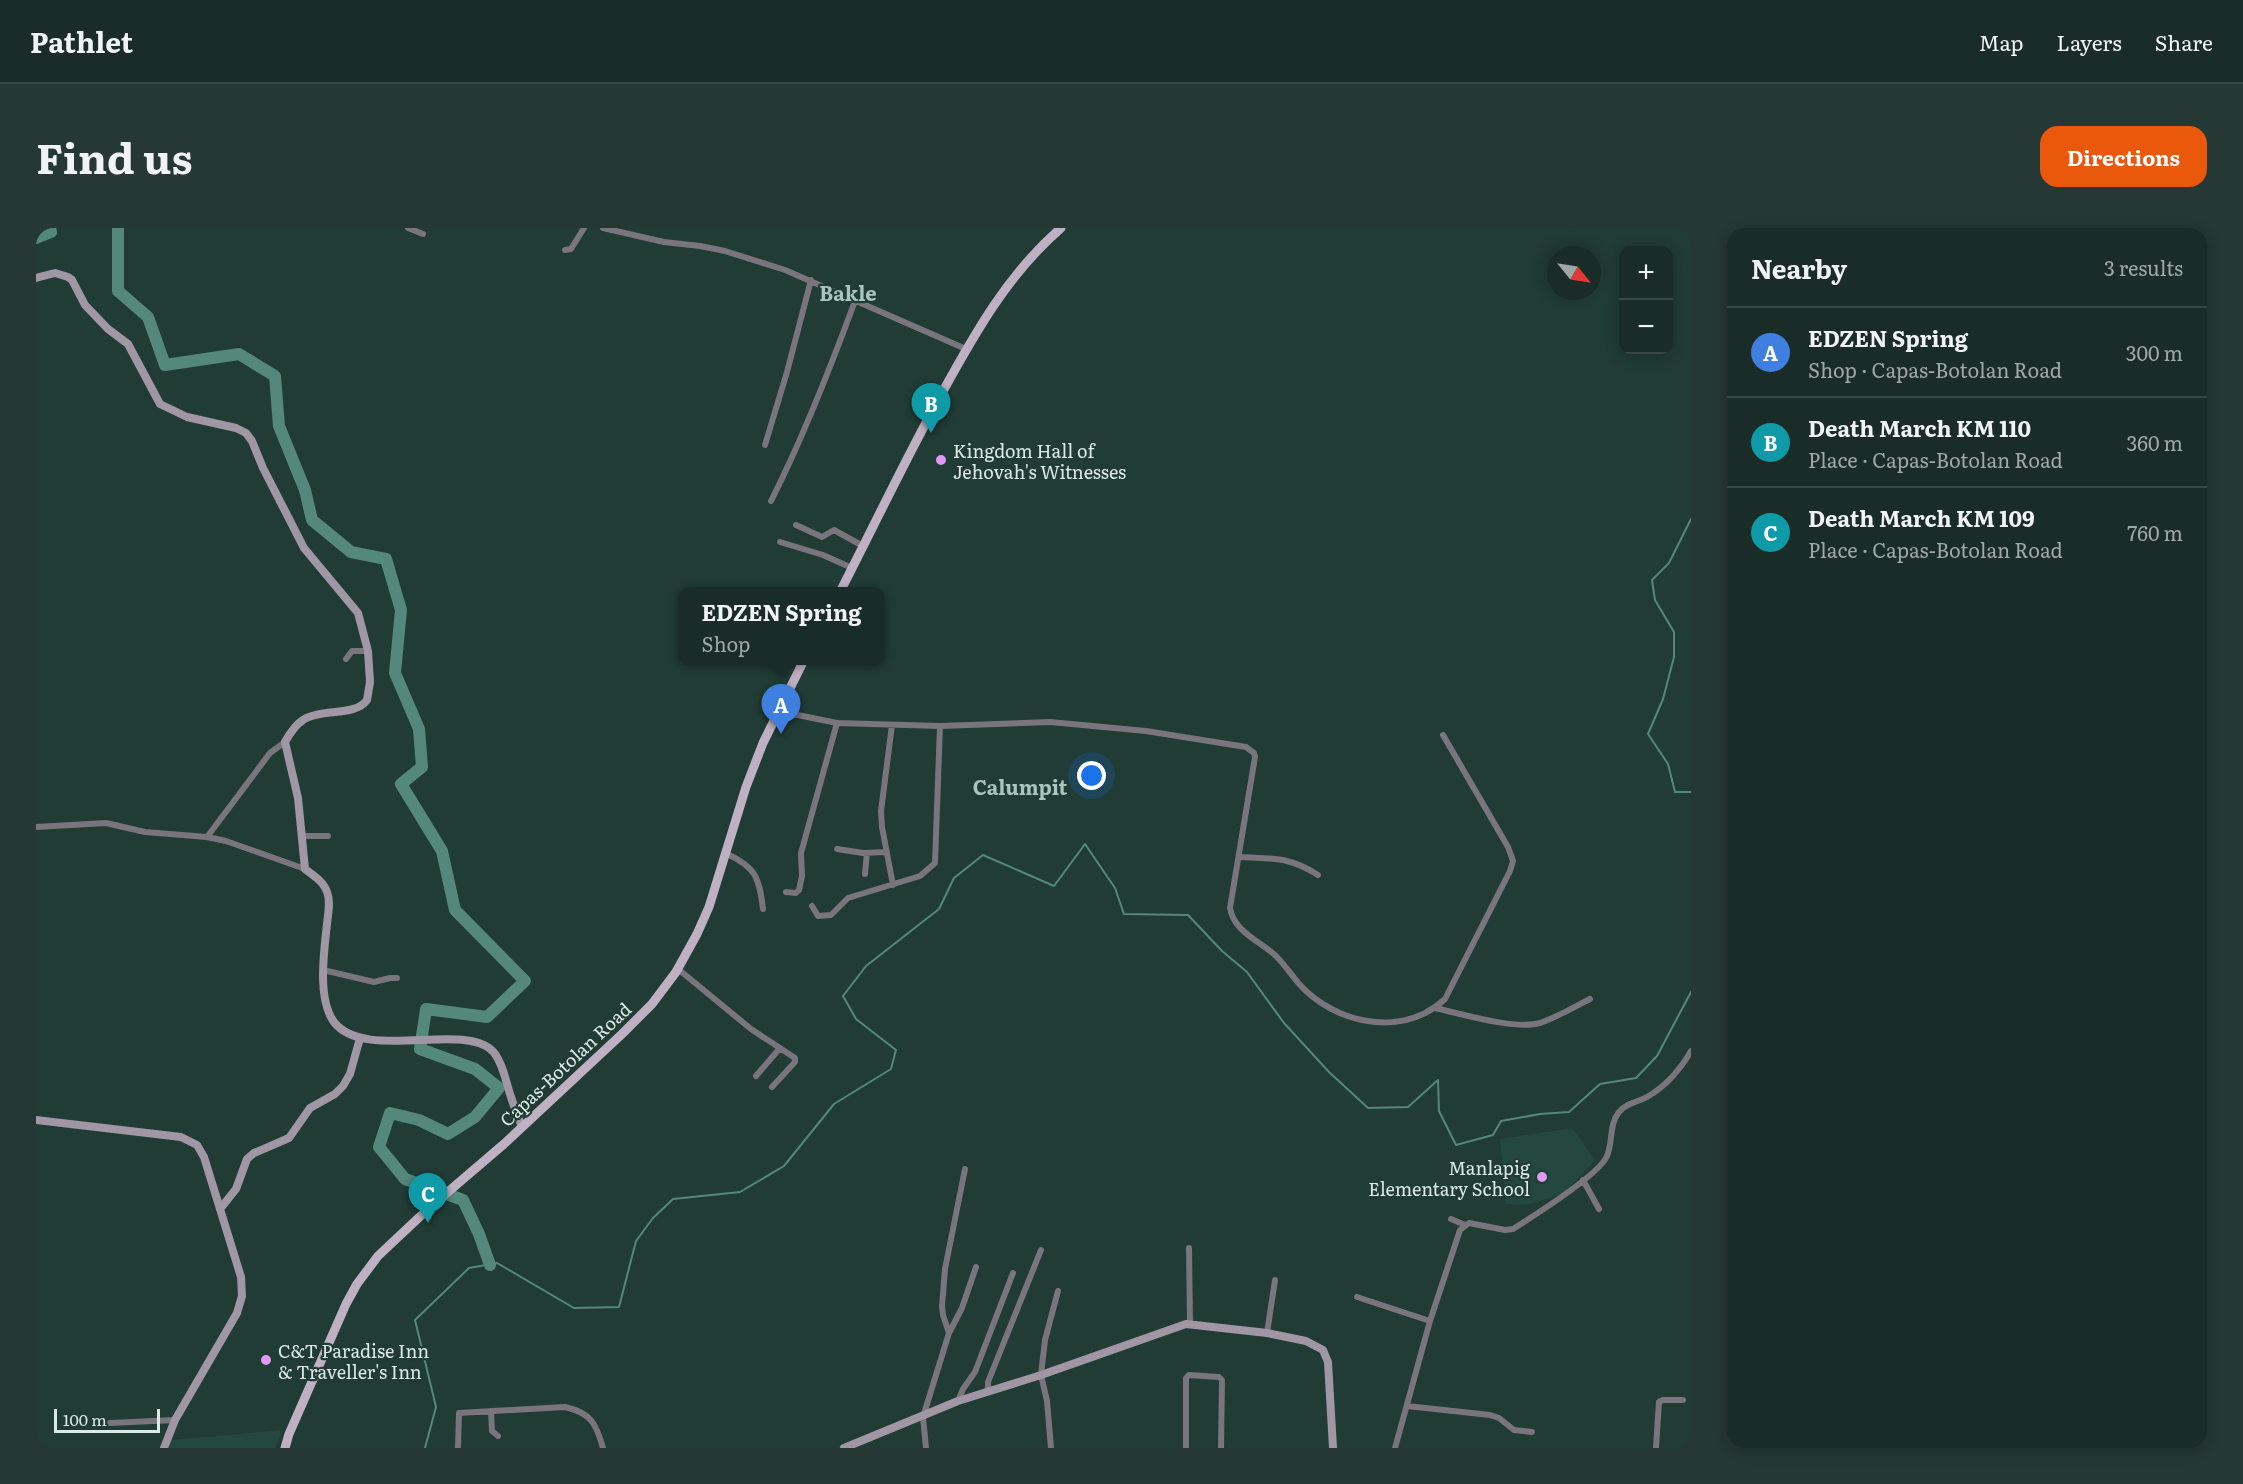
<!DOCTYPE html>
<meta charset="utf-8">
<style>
body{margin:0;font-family:Literata,serif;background:#263834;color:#f1f3f6}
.controls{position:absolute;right:18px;top:18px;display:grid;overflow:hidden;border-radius:12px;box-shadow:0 3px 15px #0003}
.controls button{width:54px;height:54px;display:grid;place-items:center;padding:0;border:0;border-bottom:2px solid #374845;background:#192c28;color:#f1f3f6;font:30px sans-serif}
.compass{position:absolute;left:1511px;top:18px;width:54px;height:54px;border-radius:50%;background:#192c28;box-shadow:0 3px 15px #0003;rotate:120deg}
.scale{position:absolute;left:18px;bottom:15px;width:106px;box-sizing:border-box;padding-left:6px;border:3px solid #dbeae6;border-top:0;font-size:16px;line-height:21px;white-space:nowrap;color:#dbeae6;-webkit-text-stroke:4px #213b35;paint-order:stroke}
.you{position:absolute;left:1056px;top:548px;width:21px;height:21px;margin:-15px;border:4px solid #fff;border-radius:50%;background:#1a73e8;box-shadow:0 0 0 9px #1a73e833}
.badge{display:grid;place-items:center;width:39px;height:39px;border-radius:50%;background:#ea580c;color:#fff;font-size:20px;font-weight:700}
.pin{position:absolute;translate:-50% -50px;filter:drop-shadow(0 2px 3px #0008)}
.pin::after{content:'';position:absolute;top:32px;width:21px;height:18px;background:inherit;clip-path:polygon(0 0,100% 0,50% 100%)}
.popup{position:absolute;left:642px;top:359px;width:207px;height:78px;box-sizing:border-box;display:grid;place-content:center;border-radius:12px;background:#192c28;filter:drop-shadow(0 2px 4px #0005);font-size:20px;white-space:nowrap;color:#9fa7a8}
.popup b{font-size:22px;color:#f1f3f6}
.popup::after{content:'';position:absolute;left:50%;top:100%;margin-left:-12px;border:12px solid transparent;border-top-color:#192c28}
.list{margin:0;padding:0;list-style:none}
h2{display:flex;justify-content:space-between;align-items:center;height:78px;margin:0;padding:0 24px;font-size:26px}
h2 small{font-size:20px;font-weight:400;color:#9fa7a8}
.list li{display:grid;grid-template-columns:39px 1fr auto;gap:18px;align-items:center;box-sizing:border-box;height:90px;padding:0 24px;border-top:2px solid #374845}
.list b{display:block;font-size:22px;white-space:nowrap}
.list p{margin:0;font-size:20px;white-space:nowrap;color:#9fa7a8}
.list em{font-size:20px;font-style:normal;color:#9fa7a8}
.map{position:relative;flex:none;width:1655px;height:1220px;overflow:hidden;border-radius:18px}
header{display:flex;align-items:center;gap:36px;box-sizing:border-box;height:84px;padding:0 30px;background:#192c28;border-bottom:2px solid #374845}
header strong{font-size:28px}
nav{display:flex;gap:33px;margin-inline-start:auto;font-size:21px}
.intro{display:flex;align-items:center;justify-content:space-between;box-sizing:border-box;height:144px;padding:0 36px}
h1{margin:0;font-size:42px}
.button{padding:15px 27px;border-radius:18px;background:#ea580c;color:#fff;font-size:21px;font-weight:700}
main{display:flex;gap:36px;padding:0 36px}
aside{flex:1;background:#192c28;border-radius:18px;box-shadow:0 3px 15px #0003}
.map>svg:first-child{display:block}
.built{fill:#24473f}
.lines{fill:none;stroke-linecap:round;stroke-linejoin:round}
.stream{stroke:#53887b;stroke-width:2}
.river{stroke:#53887b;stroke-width:12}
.street{stroke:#7a747c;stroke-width:6}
.secondary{stroke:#a196a4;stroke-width:8}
.primary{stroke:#bfb1c3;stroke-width:9}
.poi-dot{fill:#dd99f3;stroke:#213b35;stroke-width:2}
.labels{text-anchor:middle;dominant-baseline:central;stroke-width:4.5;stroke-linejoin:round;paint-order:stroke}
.poi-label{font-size:18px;fill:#dbeae6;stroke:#213b35;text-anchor:start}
.street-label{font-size:18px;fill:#dbeae6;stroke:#213b35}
.neighbourhood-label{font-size:20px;font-weight:bold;fill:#a8c6be;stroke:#213b35}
</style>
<header>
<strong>Pathlet</strong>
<nav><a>Map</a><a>Layers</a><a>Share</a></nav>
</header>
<div class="intro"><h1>Find us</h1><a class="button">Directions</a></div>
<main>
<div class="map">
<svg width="1655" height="1220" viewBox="0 0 1655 1220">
<rect width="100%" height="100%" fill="#213b35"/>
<path class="built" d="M1536,900L1559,932L1528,966L1490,977L1470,976L1464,911Z
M247,1202L239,1220H134V1212Z"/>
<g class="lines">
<path class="stream" d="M1655,291L1633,335L1616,352L1619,372L1638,404V429L1627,471L1612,506L1632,536L1639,564H1655
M389,1220L400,1179L379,1092L433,1040L461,1035L538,1080L583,1079L600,1013L617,990L637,971L704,964L748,938L798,876L855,841L860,822L820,791L807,768L830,738L903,681L918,650L947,627L1018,658L1049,616L1079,660L1088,686L1152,687L1186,723L1211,744L1248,795L1293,844L1332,880L1372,879L1402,852L1403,883L1420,917L1457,907L1465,893L1504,886L1533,884L1564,856L1600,850L1621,828L1655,764"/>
<path class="river" d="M82,0V63L112,89L129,137L203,126L239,148L243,198L269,262L276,292L315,324L350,331L365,382L359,445L383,501L386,539L365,556L406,623L419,682L489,753L451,789L390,781L384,821L439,841L463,860L439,889L412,906L383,892L354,885L343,919L369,951L427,972L443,1006L454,1037
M0,10L15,4L14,0"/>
<path class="street" d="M372,0L387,6
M567,0L628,14L664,18L689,23L749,42L930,121
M529,22L535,21L548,0
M729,217L751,144L775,52
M735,273C768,208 794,141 819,73
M760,297L786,309L798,302L827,318
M744,314L787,327L816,340
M310,431L316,423H332
M742,483L801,495L904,498L1014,494L1110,503L1210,519L1218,525L1219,529L1194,680C1198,704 1224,713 1240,728C1251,739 1259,753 1270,763C1308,798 1369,808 1409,771L1474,643L1477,633L1472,619L1407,507
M856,497L845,583L846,599L857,657
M0,599L70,595L109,604L171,609L190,613L269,641
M265,608H292
M171,609L234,525L249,514
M801,621L827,625L850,624
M689,625C720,639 723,649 727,681
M1204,629C1237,631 1252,628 1282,647
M829,646L831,625
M750,664L760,665L763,662L766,648L765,625L801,495
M776,678L782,688L795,687L812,670L884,648L899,635L904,498
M642,741L715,801L759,830V834L736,859
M287,742L338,754L354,750H361
M1399,780C1425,786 1479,802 1504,795C1521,789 1538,779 1554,771
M720,848L744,820
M1547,952L1563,981
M1415,991L1429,997
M1153,1020L1154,1095
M1321,1069L1394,1093
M913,1105L926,1080L940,1039
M1231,1105L1239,1052
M952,1163V1154L1005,1022
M922,1173L927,1161L939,1144L977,1045
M1371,1178L1454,1187L1463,1190L1478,1202L1496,1204
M455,1183L456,1203L462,1208
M74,1195L139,1192
M422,1220L423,1185L529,1179C555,1185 560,1195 567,1220
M890,1220L887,1189L913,1105L907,1087L906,1078L909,1041L929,941
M1015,1220L1011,1173L1005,1147L1009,1112L1022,1063
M1150,1220V1150L1153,1147L1183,1149L1186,1152L1185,1220
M1359,1220L1394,1093L1424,1002L1433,995L1469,1002L1477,1001C1496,989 1564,946 1571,928C1577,914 1573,896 1583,884C1590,875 1602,874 1611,869C1629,859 1645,841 1655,823
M1620,1220L1623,1174L1627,1172H1647"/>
<path class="secondary" d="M0,50L19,45L32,49L36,52L49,77L72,101L92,116L124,176L151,189L200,200L210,205L216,213L227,240L268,320L322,385L332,423L334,454L331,472C319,489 285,480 267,492C259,497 254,505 249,514L262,570L269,641C277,647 288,654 291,664C295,673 292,686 291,696C288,723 281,771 298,794C329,835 435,791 459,826C468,838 470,855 475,869C478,879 482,889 486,899
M0,892L145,909L161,917L168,929L205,1049L206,1068L201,1085L139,1192L128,1220
M184,981L200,961L211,931L218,925L253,910L274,880L299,866L307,858L314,846L324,810
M808,1220L922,1173L1005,1147L1150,1096L1231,1105L1270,1113L1287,1122L1292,1134L1297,1220"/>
<path class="primary" d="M804,364C838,298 870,230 906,165C939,105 972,46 1025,0
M249,1220L253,1206L310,1076L321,1056L342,1028L392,981L468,916L586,806L616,776L640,744L661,706L673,679L710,559L727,515L768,432"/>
</g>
<g class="poi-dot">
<circle cx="905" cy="232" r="6"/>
<circle cx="1506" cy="949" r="6"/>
<circle cx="230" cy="1132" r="6"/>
</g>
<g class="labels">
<g class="poi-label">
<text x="917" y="222">Kingdom Hall of<tspan x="917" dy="21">Jehovah's Witnesses</tspan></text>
<text x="1494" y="939" text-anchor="end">Manlapig<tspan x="1494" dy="21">Elementary School</tspan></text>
<text x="242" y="1122">C&amp;T Paradise Inn<tspan x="242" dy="21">&amp; Traveller's Inn</tspan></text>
</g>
<g class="street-label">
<text transform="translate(529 836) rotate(-43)">Capas-Botolan Road</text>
</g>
<g class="neighbourhood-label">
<text x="812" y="64">Bakle</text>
<text x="984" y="558">Calumpit</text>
</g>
</g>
</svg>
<div class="controls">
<button>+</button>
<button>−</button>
</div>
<svg class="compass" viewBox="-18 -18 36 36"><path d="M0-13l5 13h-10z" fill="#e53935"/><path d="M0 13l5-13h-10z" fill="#9fa7a8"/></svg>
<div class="scale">100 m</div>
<div class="you"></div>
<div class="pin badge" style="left:745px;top:506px;background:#3f7fe0">A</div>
<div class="popup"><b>EDZEN Spring</b>Shop</div>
<div class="pin badge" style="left:895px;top:205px;background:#0f9aa8">B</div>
<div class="pin badge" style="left:392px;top:995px;background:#0f9aa8">C</div>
</div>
<aside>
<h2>Nearby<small>3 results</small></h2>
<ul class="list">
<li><span class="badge" style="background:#3f7fe0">A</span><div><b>EDZEN Spring</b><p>Shop · Capas-Botolan Road</p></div><em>300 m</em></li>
<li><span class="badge" style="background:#0f9aa8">B</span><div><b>Death March KM 110</b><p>Place · Capas-Botolan Road</p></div><em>360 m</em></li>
<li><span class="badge" style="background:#0f9aa8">C</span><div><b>Death March KM 109</b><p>Place · Capas-Botolan Road</p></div><em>760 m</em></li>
</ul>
</aside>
</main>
